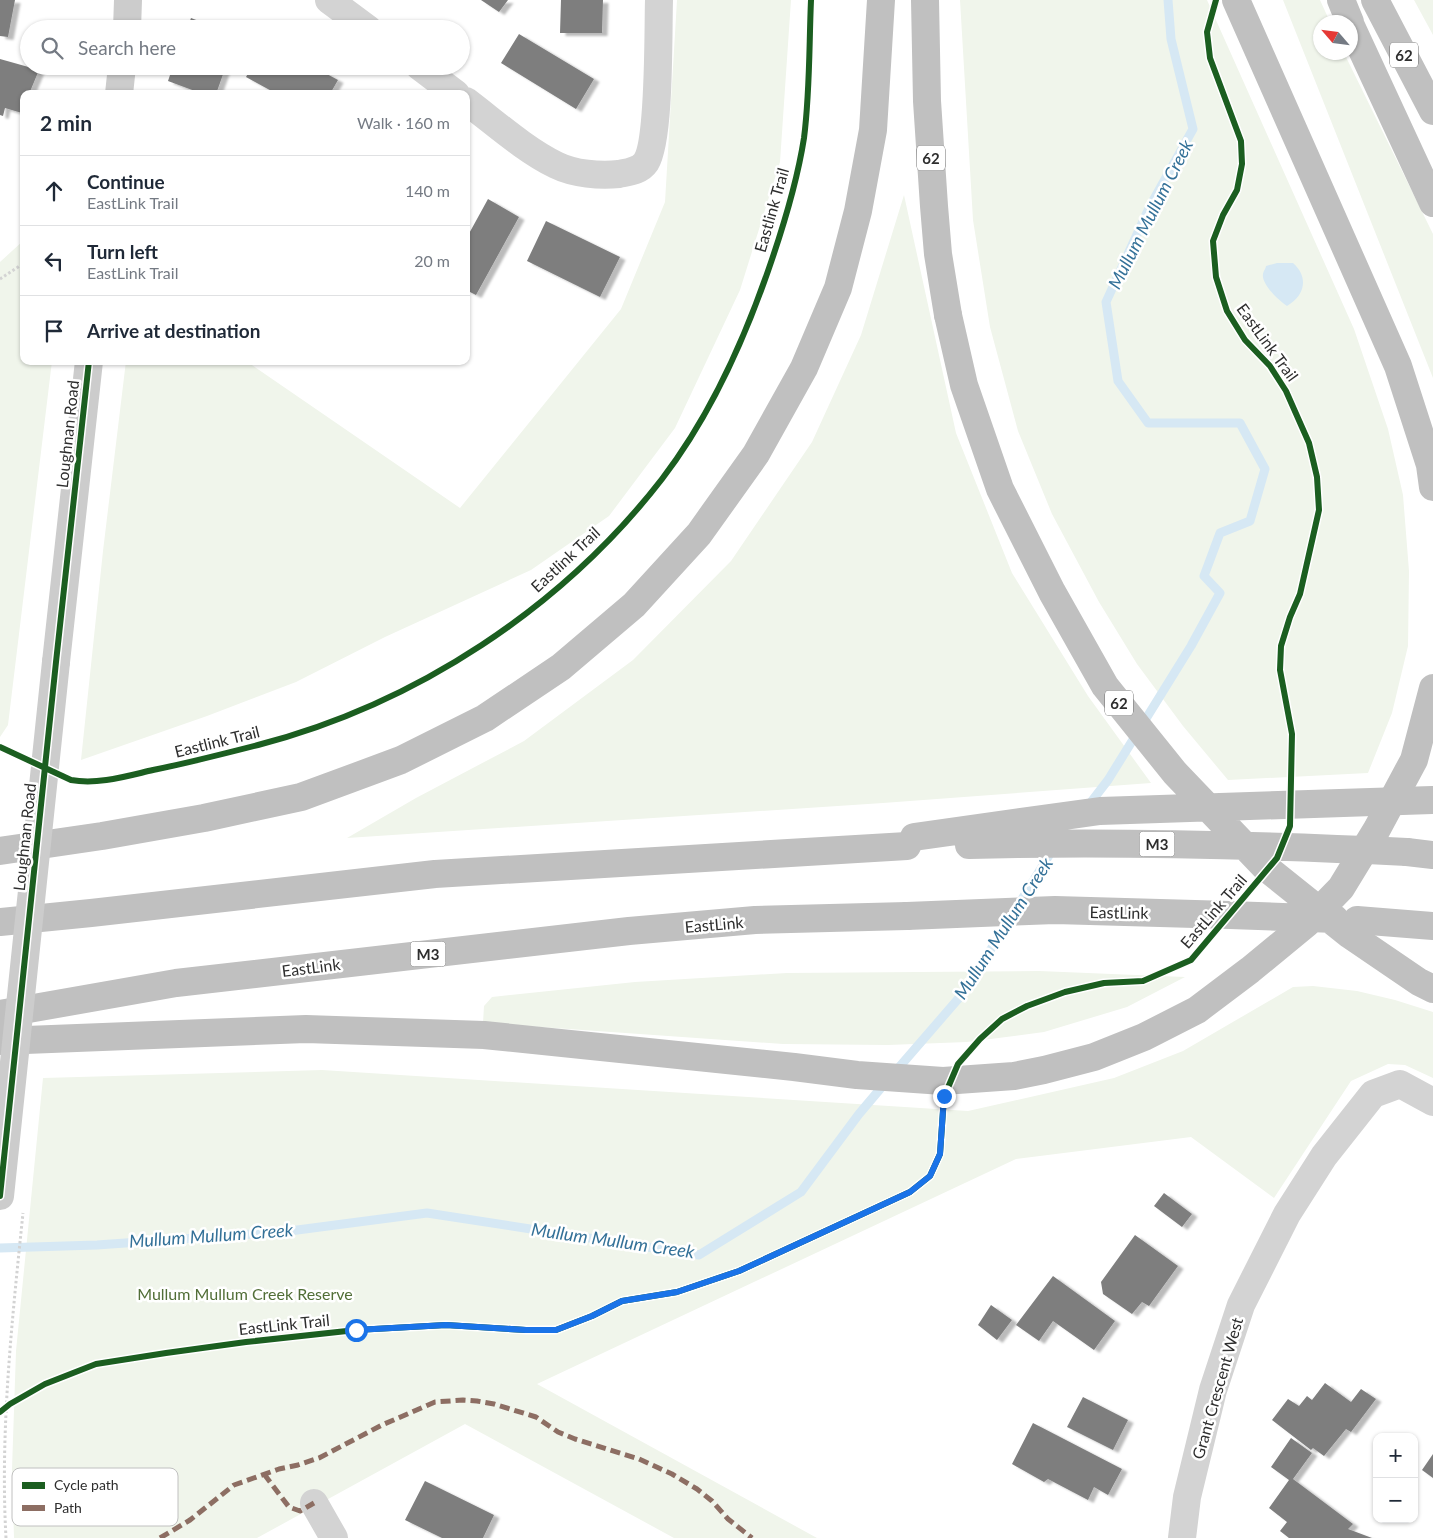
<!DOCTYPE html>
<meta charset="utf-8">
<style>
body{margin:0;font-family:Lato,sans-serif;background:#f6f6f7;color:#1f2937}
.controls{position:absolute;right:15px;bottom:15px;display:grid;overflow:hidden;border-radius:10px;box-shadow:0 1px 4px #0004}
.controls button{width:45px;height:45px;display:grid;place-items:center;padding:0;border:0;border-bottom:1px solid #e0e1e3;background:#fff;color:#1f2937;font:25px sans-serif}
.compass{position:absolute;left:1313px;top:15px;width:45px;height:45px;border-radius:50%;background:#fff;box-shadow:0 1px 4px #0004;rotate:298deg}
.stop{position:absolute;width:15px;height:15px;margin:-11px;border:4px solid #1a73e8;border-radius:50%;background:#fff}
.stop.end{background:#1a73e8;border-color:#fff;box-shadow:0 1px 5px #0008}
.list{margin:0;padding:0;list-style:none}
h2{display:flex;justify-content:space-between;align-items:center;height:65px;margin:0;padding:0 20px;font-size:21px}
h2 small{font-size:16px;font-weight:400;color:#747a83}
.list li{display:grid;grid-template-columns:32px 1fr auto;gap:15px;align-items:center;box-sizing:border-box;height:70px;padding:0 20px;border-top:1px solid #e0e1e3}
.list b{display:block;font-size:19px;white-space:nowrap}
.list p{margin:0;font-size:16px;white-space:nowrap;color:#747a83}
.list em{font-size:16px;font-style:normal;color:#747a83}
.icon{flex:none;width:28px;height:28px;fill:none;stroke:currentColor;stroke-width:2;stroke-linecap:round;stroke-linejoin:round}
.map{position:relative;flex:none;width:1433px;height:1538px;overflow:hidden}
.search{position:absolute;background:#fff;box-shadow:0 1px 4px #0004;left:20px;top:20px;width:450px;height:55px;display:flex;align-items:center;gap:12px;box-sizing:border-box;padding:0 18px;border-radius:28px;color:#747a83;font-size:19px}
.panel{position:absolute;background:#fff;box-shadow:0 1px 4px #0004;left:20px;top:90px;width:450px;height:275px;border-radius:10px}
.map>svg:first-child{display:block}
.green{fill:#f0f5eb}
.water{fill:#d6e8f4}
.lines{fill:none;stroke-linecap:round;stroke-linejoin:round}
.stream{stroke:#d6e8f4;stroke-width:9}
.building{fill:#7e7e7e;filter:url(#shadow)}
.path{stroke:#d3d3d3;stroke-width:3;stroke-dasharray:2.5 2.5;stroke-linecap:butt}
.street{stroke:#d3d3d3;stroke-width:28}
.secondary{stroke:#ccc;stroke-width:28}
.highway{stroke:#c0c0c0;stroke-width:28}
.path-bridge{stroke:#d3d3d3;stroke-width:3;stroke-dasharray:2.5 2.5;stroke-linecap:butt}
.secondary-bridge{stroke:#ccc;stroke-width:28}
.highway-bridge{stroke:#c0c0c0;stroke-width:28}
.quiet{stroke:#8d6e63;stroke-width:5;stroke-dasharray:10 5;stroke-linecap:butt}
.cycleway-casing{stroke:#fff;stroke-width:9}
.cycleway{stroke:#1b5e20;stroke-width:6}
.route{stroke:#1a73e8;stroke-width:6}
.labels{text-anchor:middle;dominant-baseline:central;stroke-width:5;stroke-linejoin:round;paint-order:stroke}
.shield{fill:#fff;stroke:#6d6d6d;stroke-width:1}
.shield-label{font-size:15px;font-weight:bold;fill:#2e2e2e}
.street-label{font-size:16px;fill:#2e2e2e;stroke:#fff}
.park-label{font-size:16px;fill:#516e37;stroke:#fff}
.water-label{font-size:18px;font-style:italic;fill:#347198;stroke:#fff}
.key{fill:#fff;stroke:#c0c0c0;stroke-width:1}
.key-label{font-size:14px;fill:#2e2e2e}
</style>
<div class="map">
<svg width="1433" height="1538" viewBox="0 0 1433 1538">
<defs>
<filter id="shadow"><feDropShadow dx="5.5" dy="3" stdDeviation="1" flood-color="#0004"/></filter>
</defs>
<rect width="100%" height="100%" fill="#fff"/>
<path class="green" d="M677,0H791L780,162L740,290L675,428L609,516L531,570L385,637L296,682L207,716L81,760L103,551L126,361H246L460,508L621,309L665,202Z
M960,0H1207L1354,329L1388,429L1403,495L1409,571L1408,646L1392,713L1368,773L1228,780L1183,726L1137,664L1099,602L1052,514L1018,431L990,327L973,220Z
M1283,0H1320L1330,22H1320V52L1344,53L1433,234V378Z
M1414,0H1433V35Z
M904,195L956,433L1012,573L1088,696L1151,783L883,803L347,838L416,798L524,741L633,660L731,561L812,442L861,335Z
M24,240V361H52L8,725L0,737V262Z
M1039,971L1185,977L1127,1007L1044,1032L967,1042L888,1045L783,1044L483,1023L484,1006L492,997L635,982L787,973Z
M1313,986L1357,991L1395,1000L1433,1012V1078L1405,1065L1388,1064L1351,1081L1274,1198L1191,1137L1016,1159L537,1384L817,1538H674L465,1424L257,1538H14L12,1469L16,1351L43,1078L322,1070L968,1111L1114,1078L1183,1051L1293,987Z"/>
<path class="water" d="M1277,263H1293C1309,277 1305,296 1287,306C1279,301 1261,284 1263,274C1263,272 1266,268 1266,266Z"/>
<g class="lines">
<path class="stream" d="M1088,806L1108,780L1191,646L1220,593L1204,576L1220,533L1250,521L1265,469L1240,423H1148L1118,381L1106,302L1149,208L1193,129L1171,39L1168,0
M895,1072L965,991L1053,849
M0,1248L97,1245L282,1232L427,1213L699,1255L801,1192L859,1114L886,1082"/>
</g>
<path class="building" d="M0,0H15L8,37L0,36Z
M481,0H508L499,12Z
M561,0H603L602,33H560Z
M191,18L220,29H187Z
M519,34L594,79L576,109L501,63Z
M0,59L39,70L29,94H24V108L22,113L5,108L3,116L0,115Z
M173,66H226L216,94H203L168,81Z
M252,66H312L338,80L330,94H277L246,77Z
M488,199L519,217L476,295L466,290V239Z
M546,221L620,257L600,297L527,261Z
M1164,1193L1192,1214L1182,1227L1154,1206Z
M1135,1235L1178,1266L1149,1306L1142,1302L1132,1314L1103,1294L1101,1282Z
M1053,1276L1115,1321L1094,1350L1053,1321L1039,1341L1016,1325Z
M991,1305L1012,1320L997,1340L978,1325Z
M1325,1383L1351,1402L1361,1389L1376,1399L1351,1432L1346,1429L1324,1456L1313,1448L1311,1450L1272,1420L1288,1399L1299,1406L1307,1396L1312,1400Z
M1083,1397L1128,1420L1113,1450L1067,1427Z
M1033,1423L1122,1469L1108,1495L1094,1487L1088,1500L1048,1479L1044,1482L1012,1464Z
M1291,1438L1312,1453L1293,1479L1353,1524L1348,1529L1372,1538H1289L1280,1531L1287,1522L1269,1508L1289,1480L1271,1467Z
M1433,1454V1478L1422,1470Z
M425,1481L494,1515L483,1538H442L405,1520Z"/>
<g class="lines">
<path class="path" d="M0,279L24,263"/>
<path class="street" d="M329,0L368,29
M419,66L456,94
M466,101C494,122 525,150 556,165C574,174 600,176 619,174C629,172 640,171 646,162C660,140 658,31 659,0
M314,1503L334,1538
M1182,1538L1187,1497L1213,1390L1241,1305L1287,1214L1324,1156L1373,1094L1400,1084L1433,1102"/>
<path class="secondary" d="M127,29L128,0
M119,94L122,66
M56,662L89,361"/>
<path class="highway" d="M925,0L927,101L934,206L938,254L948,315
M1236,0L1398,366L1430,465L1433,487
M1341,0L1350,22
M1375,0L1433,111
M1350,24L1433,203
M0,851L102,836L204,818L301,797L401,760L485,718L561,667L634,605L699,534L756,454L804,368L838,288L858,211L873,130L881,0
M1407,852L1433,855
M1357,920L1433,926
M0,922L91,913L435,874L907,846
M0,1014L176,983L629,931L755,920L907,916
M0,1041L306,1029L484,1035L794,1067L857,1075L943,1081L1014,1076L1044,1070L1094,1057L1144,1037L1197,1010L1250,970L1306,924L1341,888L1377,829L1414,760L1433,688"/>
<path class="path-bridge" d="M6,1538C0,1431 12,1320 23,1213"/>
<path class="secondary-bridge" d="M0,1196L56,662"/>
<path class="highway-bridge" d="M948,315L964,385L1000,489L1052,592L1105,686L1175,773L1265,867L1350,935L1419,982L1433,989
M914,837L1100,811L1432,800
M969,845C1115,841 1261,845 1407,852
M907,916L1055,910L1230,915L1335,919"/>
<path class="quiet" d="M264,1474L289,1507L300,1511L314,1503
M160,1538L190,1520L234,1485L279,1469L298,1465L319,1458L382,1425L435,1402L463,1400L477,1401L494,1404L536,1417L558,1432L575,1439L639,1459L672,1474L697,1489L712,1501L728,1519L752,1538"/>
<defs>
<path id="cycleway" d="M0,747L71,780C98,785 127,776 153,770C188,763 223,754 258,745C416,704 562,608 662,479C709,418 743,343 768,271C783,228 797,183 804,138C810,92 809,46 811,0
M0,1196L56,662L89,361
M0,1412L10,1404L45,1384L96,1364L166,1353L246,1342L356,1330L446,1325L526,1330H556L592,1316L622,1301L677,1292L739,1271L910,1192L930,1176L940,1154L944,1097L958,1064L980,1039L1002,1019L1027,1006L1065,992L1104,983L1143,981L1191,960L1277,858L1290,826L1292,734L1280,670L1281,646L1290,617L1300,594L1319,510L1317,477L1309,443L1286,391L1270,366L1245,340L1227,311L1216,277L1213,241L1223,215L1237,190L1242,164L1241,141L1210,58L1207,32L1216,0"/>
</defs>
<use href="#cycleway" class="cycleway-casing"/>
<use href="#cycleway" class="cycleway"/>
</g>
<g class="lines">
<path class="route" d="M356,1330L446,1325L526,1330H556L592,1316L622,1301L677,1292L739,1271L910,1192L930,1176L940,1154L944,1096"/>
</g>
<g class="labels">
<g class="shield">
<rect x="1390" y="42.5" width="28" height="25" rx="4"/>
<rect x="917" y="145.5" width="28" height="25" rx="4"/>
<rect x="1105" y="690.5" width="28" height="25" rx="4"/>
<rect x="1139.5" y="831.5" width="35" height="25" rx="4"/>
<rect x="410.5" y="941.5" width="35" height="25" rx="4"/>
</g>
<g class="shield-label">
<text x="1404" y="55">62</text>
<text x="931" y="158">62</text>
<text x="1119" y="703">62</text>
<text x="1157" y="844">M3</text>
<text x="428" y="954">M3</text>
</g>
<g class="street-label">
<text transform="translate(771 210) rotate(-74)">Eastlink Trail</text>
<text transform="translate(1268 342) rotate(54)">EastLink Trail</text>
<text transform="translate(67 434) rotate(-84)">Loughnan Road</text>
<text transform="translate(565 559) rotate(-43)">Eastlink Trail</text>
<text transform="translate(217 741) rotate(-14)">Eastlink Trail</text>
<text transform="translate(24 837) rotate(-84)">Loughnan Road</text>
<text transform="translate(1213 911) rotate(-49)">EastLink Trail</text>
<text transform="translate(1119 912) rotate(1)">EastLink</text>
<text transform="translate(714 924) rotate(-5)">EastLink</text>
<text transform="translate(311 967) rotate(-7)">EastLink</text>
<text transform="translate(284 1324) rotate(-6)">EastLink Trail</text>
<text transform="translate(1217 1388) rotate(-74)">Grant Crescent West</text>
</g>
<g class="park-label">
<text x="245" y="1293">Mullum Mullum Creek Reserve</text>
</g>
<g class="water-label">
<text transform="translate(1150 214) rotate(-63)">Mullum Mullum Creek</text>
<text transform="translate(1003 928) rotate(-57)">Mullum Mullum Creek</text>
<text transform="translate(211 1235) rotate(-4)">Mullum Mullum Creek</text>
<text transform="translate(613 1240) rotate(8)">Mullum Mullum Creek</text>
</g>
</g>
<rect x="12" y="1468" width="166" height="58" rx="8" class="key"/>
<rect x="22" y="1482" width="23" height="7" fill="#1b5e20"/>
<rect x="22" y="1505" width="23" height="6" fill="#8d6e63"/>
<g class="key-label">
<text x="54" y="1490">Cycle path</text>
<text x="54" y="1513">Path</text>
</g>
</svg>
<div class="controls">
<button>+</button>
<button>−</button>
</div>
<svg class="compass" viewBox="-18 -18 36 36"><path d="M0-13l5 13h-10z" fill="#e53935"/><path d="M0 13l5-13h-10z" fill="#747a83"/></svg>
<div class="stop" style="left:356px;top:1330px"></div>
<div class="stop end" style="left:944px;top:1096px"></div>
<div class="search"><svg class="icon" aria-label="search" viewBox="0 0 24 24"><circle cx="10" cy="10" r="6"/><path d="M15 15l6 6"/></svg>Search here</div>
<section class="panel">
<h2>2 min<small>Walk · 160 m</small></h2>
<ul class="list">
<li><svg class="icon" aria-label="ahead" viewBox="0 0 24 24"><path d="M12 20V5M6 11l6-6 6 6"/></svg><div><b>Continue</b><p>EastLink Trail</p></div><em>140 m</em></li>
<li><svg class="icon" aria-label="left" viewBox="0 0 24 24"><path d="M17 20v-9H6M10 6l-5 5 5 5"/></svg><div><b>Turn left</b><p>EastLink Trail</p></div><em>20 m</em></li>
<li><svg class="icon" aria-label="arrive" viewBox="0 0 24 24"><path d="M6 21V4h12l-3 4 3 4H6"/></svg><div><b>Arrive at destination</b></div></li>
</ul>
</section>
</div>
